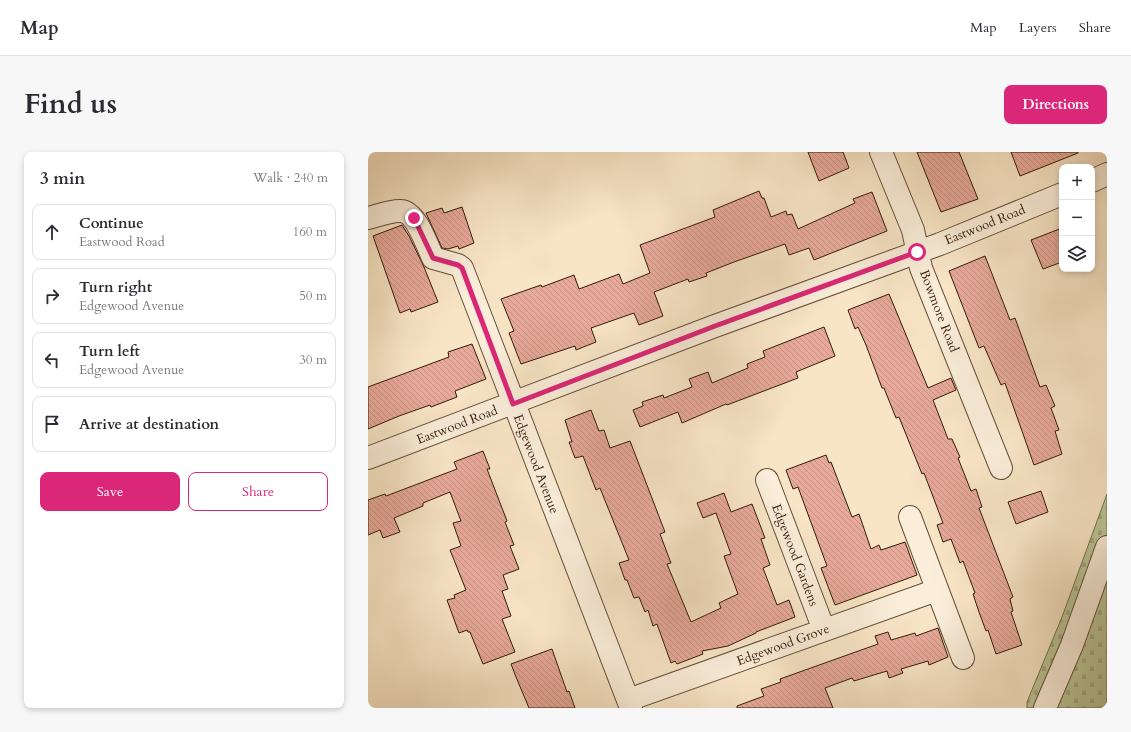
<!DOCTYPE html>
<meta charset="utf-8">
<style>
body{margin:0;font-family:Cardo,serif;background:#f7f7f7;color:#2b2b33}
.controls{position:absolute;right:12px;top:12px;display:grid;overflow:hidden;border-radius:8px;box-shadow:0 2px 6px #0003}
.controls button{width:36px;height:36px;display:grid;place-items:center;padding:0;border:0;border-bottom:1px solid #e1e1e2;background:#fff;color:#2b2b33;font:20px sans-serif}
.stop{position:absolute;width:12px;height:12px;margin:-9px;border:3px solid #db2777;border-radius:50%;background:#fff}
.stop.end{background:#db2777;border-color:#fff;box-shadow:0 1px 4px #0008}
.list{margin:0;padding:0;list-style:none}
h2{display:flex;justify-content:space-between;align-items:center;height:52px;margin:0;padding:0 16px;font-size:17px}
h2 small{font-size:13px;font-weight:400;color:#7c7c81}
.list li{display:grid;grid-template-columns:26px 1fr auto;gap:12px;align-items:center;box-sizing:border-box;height:56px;margin:0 8px 8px;padding:0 8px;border:1px solid #e1e1e2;border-radius:8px}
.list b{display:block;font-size:15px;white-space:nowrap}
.list p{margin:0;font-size:13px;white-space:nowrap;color:#7c7c81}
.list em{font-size:13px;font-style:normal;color:#7c7c81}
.actions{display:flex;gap:8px;padding:12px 16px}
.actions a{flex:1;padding:9px 0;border:1px solid #db2777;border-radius:8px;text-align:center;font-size:14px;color:#db2777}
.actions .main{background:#db2777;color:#fff}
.icon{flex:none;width:22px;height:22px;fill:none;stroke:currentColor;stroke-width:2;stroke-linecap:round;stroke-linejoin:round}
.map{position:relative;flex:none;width:739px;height:556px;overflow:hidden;border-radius:8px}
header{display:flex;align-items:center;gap:24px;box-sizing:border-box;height:56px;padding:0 20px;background:#fff;border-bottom:1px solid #e1e1e2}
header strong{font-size:19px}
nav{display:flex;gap:22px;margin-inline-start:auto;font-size:14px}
.intro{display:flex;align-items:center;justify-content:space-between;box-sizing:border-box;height:96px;padding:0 24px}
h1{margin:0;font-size:28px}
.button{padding:10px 18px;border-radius:8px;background:#db2777;color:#fff;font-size:14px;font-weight:700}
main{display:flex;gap:24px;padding:0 24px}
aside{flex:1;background:#fff;border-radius:8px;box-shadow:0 2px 6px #0003}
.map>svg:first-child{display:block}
.cemetery{fill:url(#cemetery-stones);stroke:#777050}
.building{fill:url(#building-back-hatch);stroke:#341b08}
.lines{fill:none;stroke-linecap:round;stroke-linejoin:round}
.minor-casing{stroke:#654e38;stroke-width:24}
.minor{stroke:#faeeda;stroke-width:22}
.route{stroke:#db2777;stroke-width:5}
.labels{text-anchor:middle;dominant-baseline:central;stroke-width:3;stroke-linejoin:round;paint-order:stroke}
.street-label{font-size:13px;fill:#341b08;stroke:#faeeda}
</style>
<header>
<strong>Map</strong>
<nav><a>Map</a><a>Layers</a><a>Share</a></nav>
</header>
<div class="intro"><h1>Find us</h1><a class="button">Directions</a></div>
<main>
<aside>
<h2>3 min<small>Walk · 240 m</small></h2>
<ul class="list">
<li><svg class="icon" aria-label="ahead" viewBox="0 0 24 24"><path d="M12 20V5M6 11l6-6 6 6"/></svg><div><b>Continue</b><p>Eastwood Road</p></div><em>160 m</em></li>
<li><svg class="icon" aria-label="right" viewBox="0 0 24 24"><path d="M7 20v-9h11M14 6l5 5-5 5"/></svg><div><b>Turn right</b><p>Edgewood Avenue</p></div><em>50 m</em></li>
<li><svg class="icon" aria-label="left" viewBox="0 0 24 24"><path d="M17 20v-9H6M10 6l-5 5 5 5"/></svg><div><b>Turn left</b><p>Edgewood Avenue</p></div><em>30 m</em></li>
<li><svg class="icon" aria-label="arrive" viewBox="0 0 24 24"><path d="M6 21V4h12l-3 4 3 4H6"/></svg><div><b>Arrive at destination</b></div></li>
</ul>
<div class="actions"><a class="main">Save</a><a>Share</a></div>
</aside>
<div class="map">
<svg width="739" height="556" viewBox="0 0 739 556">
<defs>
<pattern id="cemetery-stones" width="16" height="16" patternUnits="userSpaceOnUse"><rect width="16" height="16" fill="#bac597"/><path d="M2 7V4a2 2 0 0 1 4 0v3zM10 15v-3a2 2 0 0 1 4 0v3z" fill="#a0a981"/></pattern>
<pattern id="building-back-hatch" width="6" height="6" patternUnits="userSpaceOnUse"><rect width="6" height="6" fill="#e7a99a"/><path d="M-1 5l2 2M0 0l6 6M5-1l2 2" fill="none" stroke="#c79183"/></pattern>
</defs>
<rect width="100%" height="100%" fill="#f8e5c6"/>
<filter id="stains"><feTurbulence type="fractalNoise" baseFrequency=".005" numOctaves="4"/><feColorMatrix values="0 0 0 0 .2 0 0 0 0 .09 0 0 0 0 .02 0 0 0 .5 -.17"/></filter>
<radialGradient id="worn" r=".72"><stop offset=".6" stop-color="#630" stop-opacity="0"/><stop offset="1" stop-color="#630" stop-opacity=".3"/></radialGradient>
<path class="cemetery" d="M739,342V556H659V550L694,465Z"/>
<path class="building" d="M440,0H475L481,16L451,29Z
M549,0H591L610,47L573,60Z
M643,0H710V1L652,24Z
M391,39L394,46H396L403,65L418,59L419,63L424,62L430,77L487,51L485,47L504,40L519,79L446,108L441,96L421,103L417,92L366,110L338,121L339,124L321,130L320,127L286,140L295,164L271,173L266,161L223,176L228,190L208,198L207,194L153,212L141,181L146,179L133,147L173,133L174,135L206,123L211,137L251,122L255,132L282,121L272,93L347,65L345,58Z
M94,55L106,91L91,97L90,94L80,97L74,96L58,61L74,56L76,61Z
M34,73L41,84L56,115L70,150L43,160L42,157L32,161L5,84Z
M694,76V110L675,117L663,88Z
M617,104L642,168L647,166L672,235L678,233L687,254L683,256L691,278L687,279L694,302L666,313L637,231L633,233L616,194L611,196L581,119Z
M521,142L560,236L583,226L588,238L565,248L580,287H584L592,305L590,306L603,339L608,337L614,355L611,356L645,445L642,447L645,459L643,460L654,493L628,502L620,478L618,479L611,460L605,442L607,441L595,409L592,411L583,387L575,390L569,373L575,371L556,321L554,322L531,265L528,266L516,236H514L498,193L490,175L487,177L480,158Z
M456,175L467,204L428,220L430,226L359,253L358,252L314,271L310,260L272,275L265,258L275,254L274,250L295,243L296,246L324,235L321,227L340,220L344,231L380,216L379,212L397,205L395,199Z
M104,192L118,227L87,239L89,245L63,255L62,253L31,264L0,277V235L81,205L80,200Z
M223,258L231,279L236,278L242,296L262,289L297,380L292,382L303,411L299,412L323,470L353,456L351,451L370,442L356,404L363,402L348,361L335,366L329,351L356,341L363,360L384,352L397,386L393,387L402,413L395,416L409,453L421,448L427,465L388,480V481L360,494L334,499L335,502L309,512L307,509L303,511L289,472L285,474L280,458L277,460L271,445L266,446L259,428H257L251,411L261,408L232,336L228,338L215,304L207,306L201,290H204L197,268Z
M115,299L122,317H119L139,369L137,370L146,393L142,394L151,417L135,423L140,437L134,439L143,464L134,467L147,500L115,512L102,480H100L99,478L91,481L79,448L87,446L86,443L98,438L82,398L93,394L85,371L93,369L82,340L55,351V354L26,366L32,380L15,386L12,378L0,383V348L17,342L18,344L89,317L86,310Z
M458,303L461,311L463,310L484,365L491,362L503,397L511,393L513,398L537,390L549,423L467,453L453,416L459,414L430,335L425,337L418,318Z
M673,339L680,360L648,372L640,350Z
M570,476L580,505L561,513L560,509L533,517L535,521L521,526L519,519L486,529L484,526L457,536L465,556H369V554L396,544L393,537L413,530L412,527L510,492L507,484L520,480L523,488L547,481L548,484Z
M184,497L199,540L201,539L207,556H161L148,525L143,512Z"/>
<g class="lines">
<defs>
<path id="minor" d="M513,0L545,78L553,116L633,316
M724,29L739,22
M0,66C10,64 23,58 33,59C48,60 59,93 65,106L90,113L94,116L263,556
M0,306L347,174L572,92L694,42
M399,328L456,478
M542,365L595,506
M260,548L569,438
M677,556L704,493L739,395"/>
</defs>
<use href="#minor" class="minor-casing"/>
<use href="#minor" class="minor"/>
</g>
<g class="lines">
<path class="route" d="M46,66L65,106L90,113L94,116L145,252L347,174L549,100"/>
</g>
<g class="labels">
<g class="street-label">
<text transform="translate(617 73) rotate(-22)">Eastwood Road</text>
<text transform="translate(571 159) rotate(69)">Bowmore Road</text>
<text transform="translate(89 273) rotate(-21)">Eastwood Road</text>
<text transform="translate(168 312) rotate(69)">Edgewood Avenue</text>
<text transform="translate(427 403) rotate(69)">Edgewood Gardens</text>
<text transform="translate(415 493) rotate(-20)">Edgewood Grove</text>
</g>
</g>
<rect width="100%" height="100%" filter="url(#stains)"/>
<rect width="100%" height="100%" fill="url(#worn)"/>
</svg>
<div class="controls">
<button>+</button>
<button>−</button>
<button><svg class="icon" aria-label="layers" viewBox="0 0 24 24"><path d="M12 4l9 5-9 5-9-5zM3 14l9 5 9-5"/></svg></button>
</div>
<div class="stop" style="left:549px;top:100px"></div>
<div class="stop end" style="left:46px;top:66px"></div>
</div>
</main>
